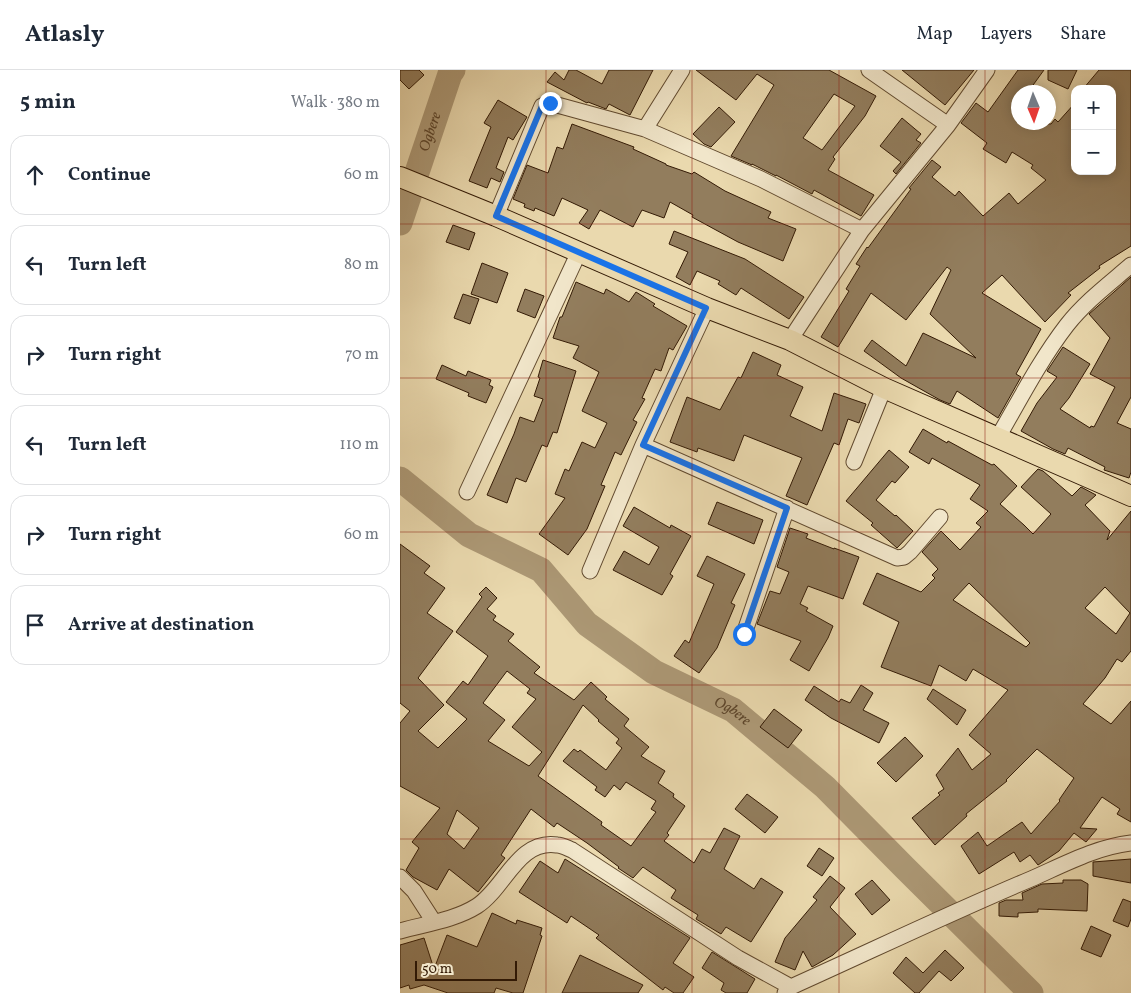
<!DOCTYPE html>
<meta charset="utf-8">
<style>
body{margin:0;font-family:Vollkorn,serif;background:#f6f6f7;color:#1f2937}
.controls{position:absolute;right:15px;top:15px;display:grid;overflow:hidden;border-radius:10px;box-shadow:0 2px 12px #0003}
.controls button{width:45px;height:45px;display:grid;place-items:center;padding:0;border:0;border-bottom:1px solid #e0e1e3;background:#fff;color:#1f2937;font:25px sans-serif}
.compass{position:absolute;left:611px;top:15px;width:45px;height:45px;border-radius:50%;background:#fff;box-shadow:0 2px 12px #0003;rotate:178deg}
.scale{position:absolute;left:15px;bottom:12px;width:102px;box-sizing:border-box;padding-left:5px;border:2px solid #331a05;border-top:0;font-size:14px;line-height:18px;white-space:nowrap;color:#331a05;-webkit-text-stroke:4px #f1e6ca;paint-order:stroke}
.stop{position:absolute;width:15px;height:15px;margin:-11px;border:4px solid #1a73e8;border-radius:50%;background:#fff}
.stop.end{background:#1a73e8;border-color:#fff;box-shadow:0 1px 5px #0008}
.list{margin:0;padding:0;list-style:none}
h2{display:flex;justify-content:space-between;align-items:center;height:65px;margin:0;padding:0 20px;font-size:21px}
h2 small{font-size:16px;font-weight:400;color:#747a83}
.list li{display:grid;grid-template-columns:32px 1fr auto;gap:15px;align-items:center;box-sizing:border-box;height:80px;margin:0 10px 10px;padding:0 10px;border:1px solid #e0e1e3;border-radius:15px}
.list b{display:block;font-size:19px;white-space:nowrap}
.list em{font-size:16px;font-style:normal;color:#747a83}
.icon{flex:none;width:28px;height:28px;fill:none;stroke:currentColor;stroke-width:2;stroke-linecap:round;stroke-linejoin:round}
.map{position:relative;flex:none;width:731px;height:923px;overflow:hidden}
header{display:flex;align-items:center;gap:30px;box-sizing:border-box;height:70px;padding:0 25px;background:#fff;border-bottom:1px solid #e0e1e3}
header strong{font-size:24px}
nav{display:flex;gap:28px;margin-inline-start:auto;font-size:18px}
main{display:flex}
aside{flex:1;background:#fff}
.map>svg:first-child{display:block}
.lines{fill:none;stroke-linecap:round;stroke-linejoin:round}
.river{stroke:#ac9875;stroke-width:25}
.building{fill:#927d5d;stroke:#331a05;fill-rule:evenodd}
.minor-casing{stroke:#614a2f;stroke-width:17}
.major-casing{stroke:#331a05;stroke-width:22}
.minor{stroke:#f1e6ca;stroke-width:15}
.major{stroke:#ead9ae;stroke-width:20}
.route{stroke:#1a73e8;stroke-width:6}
.grid{fill:none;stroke:#8f2418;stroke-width:1;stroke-opacity:0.55}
.labels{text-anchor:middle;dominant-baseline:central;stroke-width:4;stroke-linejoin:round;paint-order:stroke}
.water-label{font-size:15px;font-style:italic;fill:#5d462c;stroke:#f1e6ca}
</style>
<header>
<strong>Atlasly</strong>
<nav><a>Map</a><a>Layers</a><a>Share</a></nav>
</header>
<main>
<aside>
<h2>5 min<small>Walk · 380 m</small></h2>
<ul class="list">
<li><svg class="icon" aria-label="ahead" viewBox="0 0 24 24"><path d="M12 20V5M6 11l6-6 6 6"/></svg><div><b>Continue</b></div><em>60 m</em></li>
<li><svg class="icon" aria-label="left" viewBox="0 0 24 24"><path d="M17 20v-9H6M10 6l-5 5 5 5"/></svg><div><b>Turn left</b></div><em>80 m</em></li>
<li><svg class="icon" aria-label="right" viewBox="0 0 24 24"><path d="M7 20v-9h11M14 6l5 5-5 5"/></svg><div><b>Turn right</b></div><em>70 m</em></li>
<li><svg class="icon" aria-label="left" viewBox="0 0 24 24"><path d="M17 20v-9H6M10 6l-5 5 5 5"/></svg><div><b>Turn left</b></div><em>110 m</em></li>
<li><svg class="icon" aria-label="right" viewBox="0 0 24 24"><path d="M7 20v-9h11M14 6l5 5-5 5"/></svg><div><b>Turn right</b></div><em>60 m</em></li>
<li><svg class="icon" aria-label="arrive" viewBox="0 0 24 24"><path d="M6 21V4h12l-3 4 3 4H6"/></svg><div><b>Arrive at destination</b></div></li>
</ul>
</aside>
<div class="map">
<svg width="731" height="923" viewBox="0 0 731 923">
<rect width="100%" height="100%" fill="#ead9ae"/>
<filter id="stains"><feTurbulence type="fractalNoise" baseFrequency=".004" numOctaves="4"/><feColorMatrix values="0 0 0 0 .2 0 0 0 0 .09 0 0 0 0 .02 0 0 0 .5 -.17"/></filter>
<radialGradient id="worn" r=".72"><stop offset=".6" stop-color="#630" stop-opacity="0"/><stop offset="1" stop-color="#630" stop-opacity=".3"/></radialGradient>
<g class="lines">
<g class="river">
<path id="s1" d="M0,153L50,4L53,0"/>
<path id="s2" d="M0,409L69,465L141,500L187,554L254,602L333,640L425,717L505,798L631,923"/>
</g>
</g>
<path class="building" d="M0,0H19L24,5L9,19L0,10Z
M169,0H176L202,14L209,0H253L230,45L209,34L206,39L188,32L187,33L147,12L155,2L164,10Z
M296,0H429L476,26L465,46L433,87L435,89L428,100L474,125L461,146L414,120L412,124L376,105V106L352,94V95L331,86L374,15L357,4L336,30ZM434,24L455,36L422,80L403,68Z
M502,0H574L545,35Z
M618,0H644L628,22H618V52L651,54L655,49L658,52L675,33V101H712V19H683L699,0H731V176L699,196L700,198L668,223L671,225L645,252L602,205L582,223L641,259L616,304L621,307L598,348L557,321L550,334L540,330L501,308L464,281L472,270L506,296L523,263L576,288L530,244L551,200L547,197L506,250L471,223L438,277L421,267L449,221L446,219L460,196L456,194L467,177L468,178L511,119L509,118L532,90L541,97L532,107L555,126L559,121L583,146L609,123L618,134L646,110L631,98L633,95L612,82L606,93L583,79L587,73L561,53L576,33L588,42Z
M648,0H677L668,19L648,10Z
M98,30L127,47L113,70L108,67L96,98L104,102L100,112L91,108L87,118L69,111L91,57L84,53Z
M319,37L335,52L311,77L304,74L293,64Z
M502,48L521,64L516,70L521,73L496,104L493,101L501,92L480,76Z
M172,54L234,77L233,79L266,94V95L292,104L294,102L325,121L371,142L368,148L396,159L383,191L338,172L292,147L293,145L270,132L264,148L242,140L233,157L200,140L189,159L179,153L188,140L162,128L154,146L135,138L134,141L124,137L125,134L113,129L127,95L148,103L157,77L163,79Z
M53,155L75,163L69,180L46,172Z
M274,161L345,189L404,227L389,249L341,218L336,225L318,214L320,211L297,201L290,215L276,207L288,182L269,174Z
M82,193L108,203L97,233L71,224Z
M731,207V327L717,353L731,359V402L729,408L704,400L705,397L668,378L665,384L653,379L621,361L637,333L657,307L647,301L663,277L690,294L669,328L660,339L690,358L691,356L694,357L715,317L690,304L710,268L689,244Z
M176,212L204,224L206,219L229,232L236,222L255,234L253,236L287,256L273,280L269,278L261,301L255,299L242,328L245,329L233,350L237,352L221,385L215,382L201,415L205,416L187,459L168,485L139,464L165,428L155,424L165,399L169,401L182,372L195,378L207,353L182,341L199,302L173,288L179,276L153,268L160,247H162Z
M125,219L144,226L135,248L117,241Z
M63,224L79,229L70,254L54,248Z
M353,282L381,295L377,305L403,317L390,346L422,361L434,323L466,334L459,353L448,349L439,375L434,373L407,435L386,426L402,388L344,365L334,391L298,378L297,382L270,372L287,327L320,340L338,307L341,308Z
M143,290L176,301L157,363L153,362L147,377L142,375L126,412L116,408L107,433L87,425L114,364L120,347L134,352L143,329L134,326L140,308L138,307Z
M42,295L66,306L68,301L91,310L89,315L93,317L86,333L68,326L69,323L36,309Z
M523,359L547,373L548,371L592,395L594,394L617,416L600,434L624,455L633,464L651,444L621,417L638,399L643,401L672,426L681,417L696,425L685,435L710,461L707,470L731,441V581L722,592L717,589L705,608L683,634L711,654L731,631V752L717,744L720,739L702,727L680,758L697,759L686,772L674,763L659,781L638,795L630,785L620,792L614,782L579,804L561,776L578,762L587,776L622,752L631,764L660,731L659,730L674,708L637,679L606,710L607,711L566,744L567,746L535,775L512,748L540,725L538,723L544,719L536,705L558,678L572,700L591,684L569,665L608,620L573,599L566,611L539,595L531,616L481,597L499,552L463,534L477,503L521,522L535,508L532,505L538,499L522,482L541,461L560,480L581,457L576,453L588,441L570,429L580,415L532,388L529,394L509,382ZM569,513L630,573L626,577L553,530ZM705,517L730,543L716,564L685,538Z
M489,380L509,397L495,413L492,411L476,430L495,446L496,445L513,461L497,478L471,455L473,453L446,431Z
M317,432L363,450L354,474L308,454Z
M234,437L270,458L271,455L291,466L270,504L273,506L262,525L213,500L224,481L249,495L259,477L223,456Z
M390,458L408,464L406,468L434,479V478L459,487L443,529L408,516L400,534L408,538L406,541L433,556L428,568L409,601L390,590L401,571L357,554L370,521L380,524L389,502L377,497Z
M0,474L30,496L24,503L45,518L27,543L53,561L18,608L44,635L18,661L38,678L67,649L46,632L63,611L68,615L88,586L56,562L82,527L79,524L86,517L97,528L87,539L96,546L93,550L114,564L108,571L140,597L134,603L174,630L191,612L207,627L205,629L229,649L224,656L249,677L241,686L265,701L258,713L274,724L273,727L285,736L267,763L269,765L264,771L294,793L302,779L310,783L324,758L340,766L324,799L354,819L361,808L383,822L351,872L326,857L321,864L296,849L298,845L271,828L276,820L243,797L233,808L218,798L219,797L187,773L157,753L154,757L131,739L101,785L105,788L78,822L49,799L37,820L13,807L6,800L19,778L12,772L40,738L0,716V653L10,641L0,633ZM107,601L130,619L127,623L136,629L112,657L142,682L129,696L88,671L105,650L83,633ZM183,635L199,650L198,651L219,669L216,673L222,678L206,700L180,680L178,682L174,679L163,691L197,717L195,720L205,727L214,715L220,720L226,712L256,731L251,739L256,742L231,776L201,755L202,752L138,706ZM57,740L79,758L64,779L47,764Z
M307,486L345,504L331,533L335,535L317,578L299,603L274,586L285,570L289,573L314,514L297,506Z
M461,615L473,623L463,640L489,653L479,673L431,648L405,630L414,616L439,632L441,629L450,633Z
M533,619L566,640L557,655L527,629Z
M374,639L402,660L388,678L360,657Z
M505,667L523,686L496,712L477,693Z
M347,724L378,747L365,763L335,739Z
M419,778L434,788L422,806L407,796Z
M165,789L290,868L273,893L294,907L283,923H274L265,917L263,920L196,868L199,865L171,846L167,853L119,822L140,791L158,803Z
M731,789V813L693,806V792Z
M430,806L445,818L430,837L456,864L433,885L412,897L403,881L395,900L375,892L385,868L417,830L413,827Z
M472,810L490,830L472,845L455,824Z
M663,810H681L688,814L687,841L638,839V842L618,843V847L599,846V833L606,830H623L622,823L642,814L663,813Z
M723,829L731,832V849L728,857L713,851Z
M92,843L116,854L117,850L142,858L140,865L142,866L123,923H113L96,918L94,923H48L24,915L10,919L9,915L0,918V875L24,868L34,899L47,865L77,877Z
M691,856L711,865L701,887L681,879Z
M545,880L564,898L551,911L539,901L519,923H515L493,903L506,887L523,903Z
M312,882L355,909L347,923H326L321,920L324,913L302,898Z
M180,885L243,915L238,923H162Z"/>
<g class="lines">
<defs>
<path id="minor" d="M469,0L548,55
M245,59L282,0
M96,146L142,36L150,33L245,59L361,109L462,160
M390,270L462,160L548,55L587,0
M597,369C619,331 640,290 667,255C685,232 709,214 731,195
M243,375L497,488L504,487L510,482L540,447
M454,392L484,318
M67,422L179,182
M190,501L243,375L307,238
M344,564L387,438
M0,807L14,821L34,852
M0,861C25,854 55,850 77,836C105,818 118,769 157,775C162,775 167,778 172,780L338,888L391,917
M385,923L391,917C471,881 550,843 631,809C663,795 696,777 731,773"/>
<path id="major" d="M0,107L96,146L307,238L390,270L484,318L731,426"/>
</defs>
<use href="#minor" class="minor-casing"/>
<use href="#major" class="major-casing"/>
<use href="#minor" class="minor"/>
<use href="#major" class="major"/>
</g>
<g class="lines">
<path class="route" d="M150,33L142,36L96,146L306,238L243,375L387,438L344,564"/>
</g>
<path class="grid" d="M146,0V923M292,0V923M439,0V923M585,0V923M0,154H731M0,308H731M0,462H731M0,615H731M0,769H731"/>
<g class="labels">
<g class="water-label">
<text stroke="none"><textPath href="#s1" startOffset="96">Ogbere</textPath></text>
<text stroke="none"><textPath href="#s2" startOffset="410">Ogbere</textPath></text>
</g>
</g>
<rect width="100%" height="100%" filter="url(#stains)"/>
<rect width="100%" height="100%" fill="url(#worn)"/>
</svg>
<div class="controls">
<button>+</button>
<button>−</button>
</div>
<svg class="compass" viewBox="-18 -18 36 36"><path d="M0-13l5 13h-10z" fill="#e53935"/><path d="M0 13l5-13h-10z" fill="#747a83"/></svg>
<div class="scale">50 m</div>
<div class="stop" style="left:344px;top:564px"></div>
<div class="stop end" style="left:150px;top:33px"></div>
</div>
</main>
